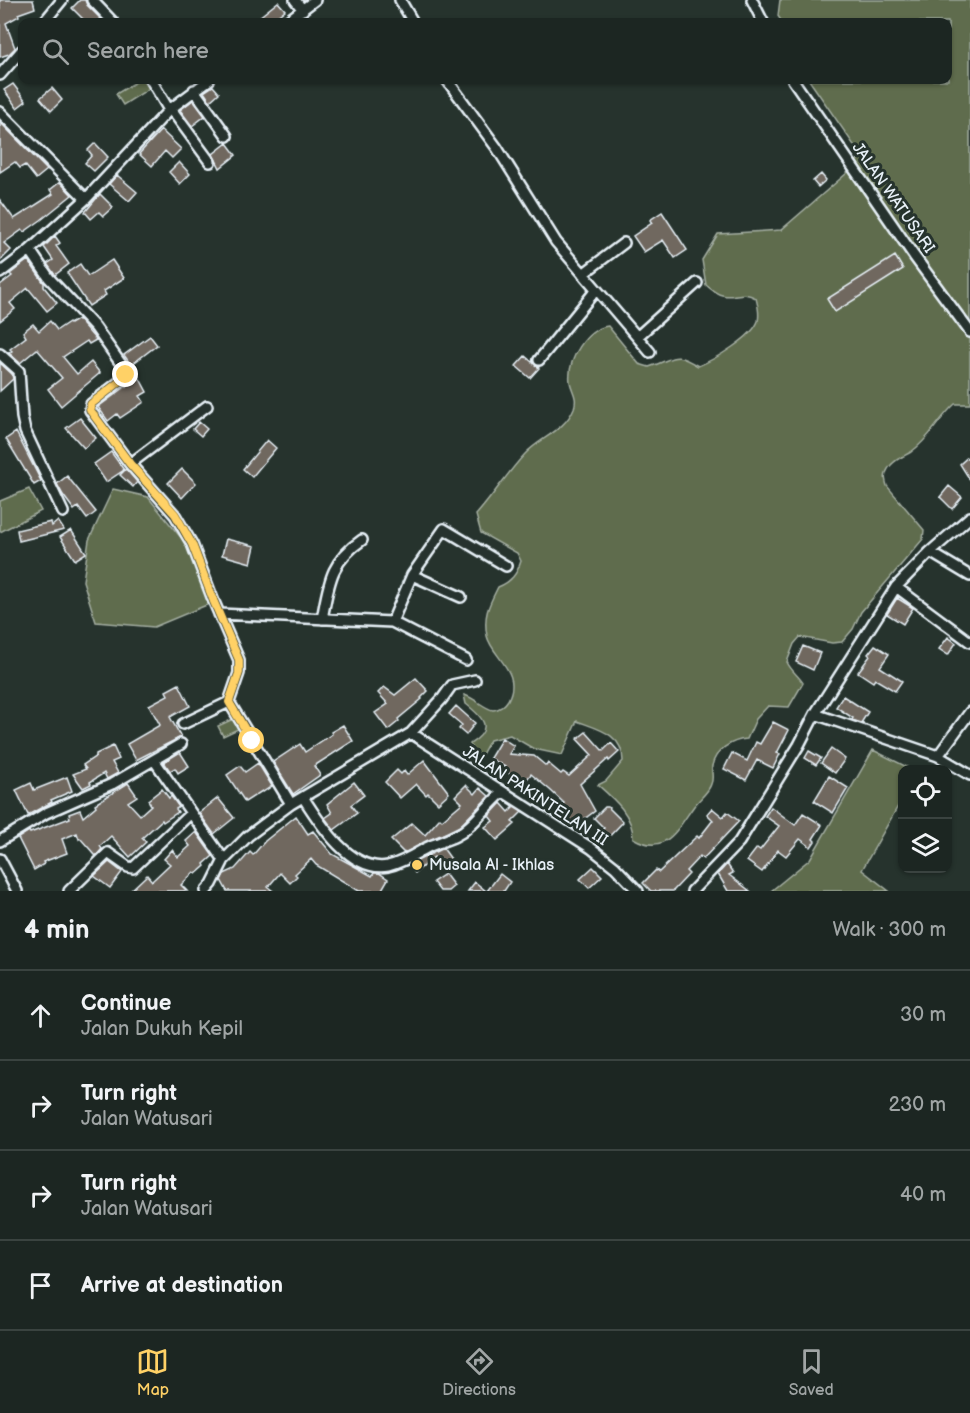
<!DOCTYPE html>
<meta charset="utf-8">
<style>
body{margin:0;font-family:"Balsamiq Sans",sans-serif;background:#252e2a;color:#f1f3f6}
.controls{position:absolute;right:18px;bottom:18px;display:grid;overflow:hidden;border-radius:12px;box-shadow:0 2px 4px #0004}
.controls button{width:54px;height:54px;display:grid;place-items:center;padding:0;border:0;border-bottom:2px solid #3a4340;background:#1c2622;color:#f1f3f6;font:30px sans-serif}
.stop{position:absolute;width:18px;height:18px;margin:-14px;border:4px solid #ffd166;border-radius:50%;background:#fff}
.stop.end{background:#ffd166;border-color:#fff;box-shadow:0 2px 6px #0008}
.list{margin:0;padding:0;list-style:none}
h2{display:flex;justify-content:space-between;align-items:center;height:78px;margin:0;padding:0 24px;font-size:26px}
h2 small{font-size:20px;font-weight:400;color:#a0a5a5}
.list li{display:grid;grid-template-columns:39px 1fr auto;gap:18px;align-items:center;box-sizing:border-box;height:90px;padding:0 24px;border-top:2px solid #3a4340}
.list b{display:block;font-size:22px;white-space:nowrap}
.list p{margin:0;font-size:20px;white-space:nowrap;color:#a0a5a5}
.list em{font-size:20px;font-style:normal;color:#a0a5a5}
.icon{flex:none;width:33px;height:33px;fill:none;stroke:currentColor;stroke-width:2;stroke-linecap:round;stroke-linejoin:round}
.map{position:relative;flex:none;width:970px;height:891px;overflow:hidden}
.search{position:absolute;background:#1c2622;box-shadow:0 2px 4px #0004;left:18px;right:18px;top:18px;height:66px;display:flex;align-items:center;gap:15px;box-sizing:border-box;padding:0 21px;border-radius:12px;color:#a0a5a5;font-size:22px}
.sheet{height:438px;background:#1c2622}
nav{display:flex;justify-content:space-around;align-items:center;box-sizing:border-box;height:84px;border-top:2px solid #3a4340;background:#1c2622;font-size:16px;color:#a0a5a5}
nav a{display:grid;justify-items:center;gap:3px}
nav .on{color:#ffd166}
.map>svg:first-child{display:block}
.green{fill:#5f6c4d;stroke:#a4aea2;stroke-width:1.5}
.building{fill:#70685f;stroke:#e8f1f8;stroke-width:1.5}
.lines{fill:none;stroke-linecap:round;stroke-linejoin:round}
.minor-casing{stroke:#e8f1f8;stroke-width:14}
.minor{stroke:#26332d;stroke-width:9}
.route{stroke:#ffd166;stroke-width:8}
.poi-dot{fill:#ffd166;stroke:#26332d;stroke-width:2}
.labels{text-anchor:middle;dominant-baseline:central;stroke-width:6;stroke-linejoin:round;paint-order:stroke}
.street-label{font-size:16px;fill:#e8f1f8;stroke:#26332d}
.poi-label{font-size:16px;fill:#e8f1f8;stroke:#26332d;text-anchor:start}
</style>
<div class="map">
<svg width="970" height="891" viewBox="0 0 970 891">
<rect width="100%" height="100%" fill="#26332d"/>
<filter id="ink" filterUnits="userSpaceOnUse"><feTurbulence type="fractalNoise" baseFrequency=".0167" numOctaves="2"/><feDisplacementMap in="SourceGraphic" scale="12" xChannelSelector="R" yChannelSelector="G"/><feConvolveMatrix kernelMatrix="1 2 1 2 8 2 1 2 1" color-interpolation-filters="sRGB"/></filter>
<g filter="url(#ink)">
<path class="green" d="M780,0H970V404H955C939,418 929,440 911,452C903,457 893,460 888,469C884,475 885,479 887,486L924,530L923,539L861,612L853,629L842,642L832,643L800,637L794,644L787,662C791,671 798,675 803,683L789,707L768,706L756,719L747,739C732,740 715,750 712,766C711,772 714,778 711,784C709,792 699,799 694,806C677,829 666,857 633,838C633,815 614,799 598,785L606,781L623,761C623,734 598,729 577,721L562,755L534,749L510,735L490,740L481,756L473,752L470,744C494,729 484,718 466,704L464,695C475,698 485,709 493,710C499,710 505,705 508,700C523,672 492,657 487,636C483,615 489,605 498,587C511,582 517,574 521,561L517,553L481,533L476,515C494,495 507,473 525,454C541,437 565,431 574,408C578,397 572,392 570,382C567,360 586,329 608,326L639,364L649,367C676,359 671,350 698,366C714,360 753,337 758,321C760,313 758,306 756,298C741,289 736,299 722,295C716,294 711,289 706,285L702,260L718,234L781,230L847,173L860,157L856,148L809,80H948V22H782L778,16Z
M139,80H145L150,88L123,105L116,94Z
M29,489L41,511L0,532V501Z
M113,489L148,497L187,545L209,604L154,627L96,622L83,581L89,540Z
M233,719L238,729L223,736L218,726Z
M873,750L911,769L902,770V799L862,870L889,891H771L810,859Z"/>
<path class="building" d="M0,0H33L35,8L18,14L19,16L6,23L15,48L9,54L0,57Z
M80,0H85L87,5L104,22H86L72,8Z
M278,2L285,10L270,22H253Z
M13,84L26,101L17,108L4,90Z
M213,86L219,93L210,101L204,92Z
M52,88L62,100L51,111L40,98Z
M193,100L205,116L192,126L180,110Z
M0,122L47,170L36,179L25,165L20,168L15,162L0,172Z
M161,130L181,149L172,158L165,151L152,166L139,154Z
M95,143L108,157L94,171L85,163L92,155L88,150Z
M227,143L236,155L220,168L213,154Z
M179,162L190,174L180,184L169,172Z
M821,174L826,180L818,187L813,181Z
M117,175L137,192L129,201L109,184Z
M60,182L72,195L41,220L24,232L22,230L4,243L11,250L0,261V200L14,219L53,194L50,190Z
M100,194L113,207L103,216L99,212L91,219L85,212Z
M662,212L687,250L675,258L663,240L644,252L633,236L652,223L650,220Z
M55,236L60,243L56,246L69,264L55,275L47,264L53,260L44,247Z
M895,256L903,269L835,312L827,299Z
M28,260L44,283V287L57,303L47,311L28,288L10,303L15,309L0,321V285L12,276L10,274Z
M112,260L124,278L104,291L106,295L89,306L67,273L80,264L88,276Z
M78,319L96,340L89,344L87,341L63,357L77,374L91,362L100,373L61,406L48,389L62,378L37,349L20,363L9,353L12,351L10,349L26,337L23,332L33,324L39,331L50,321L57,330L69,322L70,324Z
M150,336L157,345L131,365L124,355Z
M525,356L539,368L530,378L516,366Z
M0,363L12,374L13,379L0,391Z
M139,377L147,392L140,396L144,402L120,418L117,414L108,421L98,407Z
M80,418L96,438L84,448L66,428Z
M199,422L207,429L201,436L193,429Z
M16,432L41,481L34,485L6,439Z
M267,440L276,448L252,477L243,469Z
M111,452L124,470L106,482L94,464Z
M970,455V480L960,464Z
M126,469L137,482L133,487L120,475Z
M182,469L196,483L182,498L168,483Z
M67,476L96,512L87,519L78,507L74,510L63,495L57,484Z
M949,486L962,497L952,509L940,497Z
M58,521L64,530L19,541L17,530L51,522L52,526Z
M71,530L86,553L75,560L60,537Z
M226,539L255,546L251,563L222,555Z
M897,598L913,608L903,624L887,614Z
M948,637L956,643L948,655L939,649Z
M875,645L889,654L880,667L902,681L895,691L875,679L873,682L858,672L870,656L868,654Z
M803,646L820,653L813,670L796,662Z
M416,678L428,691L421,698L422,699L398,719L399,721L388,730L375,713L388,704L378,693L384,687L395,695Z
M179,684L190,706L170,717L181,737L136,760L127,744L160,725L149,705L168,695L166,691Z
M843,696L868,712L861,723L852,720L853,718L836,707Z
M456,706L475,723L466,735L459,729L462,725L449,714Z
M773,722L789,730L777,753L780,754L773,768L757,760L746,780L724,769L732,753L747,761L756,742L760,744Z
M343,725L353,741L314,766L320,775L293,794L273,762L300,744L305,752L332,734L331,732Z
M586,732L603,751L611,743L619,752L609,761L608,759L580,784L595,811L572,828L565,817L567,816L560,805L564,803L550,790L531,774L523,784L503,769L505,767L490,758L502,738L514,746L509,754L534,756L546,766L548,763L561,774L563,772L569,776L592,755L577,739Z
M113,746L119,759L112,762L118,773L107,779L104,773L90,782L91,784L83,788L73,774L86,769L83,765L96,756V754Z
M831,749L845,759L835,773L821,763Z
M809,751L821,758L816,765L805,758Z
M180,752L189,766L178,773L175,768L170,771L164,762Z
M424,760L449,793L438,803L428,793L426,795L416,784L400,798L385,782L397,770L401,774L404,771L407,775Z
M258,763L272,786L263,792L262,791L245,802L227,775L240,766L245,772Z
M829,776L848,788L833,813L814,801Z
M67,777L72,791L51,800L52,802L28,815L16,790L31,783L34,790Z
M354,782L364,795L351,805L357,813L334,830L325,818L332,813L327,804Z
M128,783L137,796L128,802L140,815L151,805L148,800L162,789L169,798L171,796L179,807L176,809L178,812L163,822L162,820L142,838L146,842L130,857L111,836L100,846L102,849L96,856L80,838L79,839L77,833L62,839L67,853L43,862L44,864L34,870L18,838L29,831L30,833L70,818L69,814L80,810L83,817L96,806L95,804Z
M466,785L475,794L480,788L489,796L460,826L404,853L391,840L412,823L425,835L440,818L442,820L462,803L455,796Z
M218,798L234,818L214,834L199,813Z
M501,803L509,812L514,807L522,812L512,822L515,824L497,840L485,827L493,821L489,816Z
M605,807H608L623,822L600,846L592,840L604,828L594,818Z
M771,807L795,825L803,813L822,825L813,839L815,841L811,847L800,839L786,856L778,850L762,872L747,861L757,848L760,850L779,826L765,816Z
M712,808L723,817L727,812L739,821L703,859L700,856L686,871L689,874L673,891H651L643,883L656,870L659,872L697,836L699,838L713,820L707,814Z
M296,816L308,834L313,831L332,854L372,876L374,873H379L388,879L381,891H359L316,865L311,859L295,874L297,876L290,883L280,873L268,887L273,891H227L221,880L224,874L235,869L250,852L253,855L265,841Z
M196,832L213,856L204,864L205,866L196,874L194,872L181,885L187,891H130L147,875L152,881L170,864L164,859L172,850L178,857L190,846L186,841Z
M443,848L451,859L442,866L434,857L415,873L409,865Z
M109,862L122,872L110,888L94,876Z
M727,864L733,873L729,875L750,891H728L718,874Z
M593,867L602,876L589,888L580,879Z
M445,874L454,886L448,891H440L433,882Z
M500,874L510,882L504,891H487Z
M475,882L486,891H468Z"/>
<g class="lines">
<defs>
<path id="minor" d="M92,0L113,22
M295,0L303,10
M400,0L413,22
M752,0L763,22
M44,22L62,0
M286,22L315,0
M0,75L22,50
M151,80L169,110
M447,80L497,148L556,242L650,352
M793,80L914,256L970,332
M194,90L227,136
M171,109L210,162
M0,112L86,199
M30,250L49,278L95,327L126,371L123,379L91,404L90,410L130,464L175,515L192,544L214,602L239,660V673L229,702
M0,273L30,250L86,199L169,110L209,80
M583,274L624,243
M637,337L697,283
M0,354L19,371L22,417L25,431L63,512
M539,360L596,290
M130,464L207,406
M930,552L970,576
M412,575L461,597
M896,587L970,642
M219,614L392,622L466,660
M322,619C329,583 330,562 362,540
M392,622L412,575L444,529L506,566
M815,714L938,756L970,775
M183,724L229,702L291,804
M411,733L591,848L615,867L638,891
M938,756L970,712
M154,760L224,860
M303,797C320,824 351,873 388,866C402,863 414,855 426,848C439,841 456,839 467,828C480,817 490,803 503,792
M0,841L46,813L112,784L181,744
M0,859L17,891
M69,891L108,853L128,867L133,868L191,813
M206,891L212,884L224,860L248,836L291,804L411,733L442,699L452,685L475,680
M692,891L739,842L799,745L815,714L896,587L930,552L970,517"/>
</defs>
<use href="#minor" class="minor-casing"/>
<use href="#minor" class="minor"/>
</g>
</g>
<g class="lines" filter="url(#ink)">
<path class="route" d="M126,375L123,379L91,404L90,410L130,464L175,514L192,544L214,602L239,660V673L229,702L252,741"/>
</g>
<circle class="poi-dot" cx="417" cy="865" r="6"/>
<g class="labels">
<g class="street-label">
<text transform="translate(893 198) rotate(55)">JALAN WATUSARI</text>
<text transform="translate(535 796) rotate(33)">JALAN PAKINTELAN III</text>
</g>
<g class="poi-label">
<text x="429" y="865">Musala Al - Ikhlas</text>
</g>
</g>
</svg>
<div class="controls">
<button><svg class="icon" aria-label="locate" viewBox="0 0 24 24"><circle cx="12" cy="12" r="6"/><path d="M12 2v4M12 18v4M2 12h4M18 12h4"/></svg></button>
<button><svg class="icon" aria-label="layers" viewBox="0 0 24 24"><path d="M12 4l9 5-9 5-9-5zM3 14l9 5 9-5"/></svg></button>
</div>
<div class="stop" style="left:252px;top:741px"></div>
<div class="stop end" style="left:126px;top:375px"></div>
<div class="search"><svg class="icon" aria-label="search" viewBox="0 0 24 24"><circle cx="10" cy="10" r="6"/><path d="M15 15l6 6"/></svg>Search here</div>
</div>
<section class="sheet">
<h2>4 min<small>Walk · 300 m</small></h2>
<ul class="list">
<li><svg class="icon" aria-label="ahead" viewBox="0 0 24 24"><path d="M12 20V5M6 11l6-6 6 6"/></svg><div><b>Continue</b><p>Jalan Dukuh Kepil</p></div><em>30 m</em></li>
<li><svg class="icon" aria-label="right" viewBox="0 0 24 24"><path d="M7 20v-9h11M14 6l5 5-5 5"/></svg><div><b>Turn right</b><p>Jalan Watusari</p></div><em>230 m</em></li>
<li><svg class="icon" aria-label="right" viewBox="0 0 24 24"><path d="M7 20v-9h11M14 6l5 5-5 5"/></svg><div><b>Turn right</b><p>Jalan Watusari</p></div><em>40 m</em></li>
<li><svg class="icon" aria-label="arrive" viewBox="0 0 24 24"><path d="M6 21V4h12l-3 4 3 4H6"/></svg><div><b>Arrive at destination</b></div></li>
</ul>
</section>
<nav>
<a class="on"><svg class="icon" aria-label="map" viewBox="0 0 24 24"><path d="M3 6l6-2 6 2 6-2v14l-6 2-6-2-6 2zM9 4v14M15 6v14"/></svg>Map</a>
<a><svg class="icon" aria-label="directions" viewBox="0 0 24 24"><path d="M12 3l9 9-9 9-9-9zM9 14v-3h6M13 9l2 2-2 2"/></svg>Directions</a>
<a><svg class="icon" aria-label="saved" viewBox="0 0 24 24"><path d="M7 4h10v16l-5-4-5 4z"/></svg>Saved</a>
</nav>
